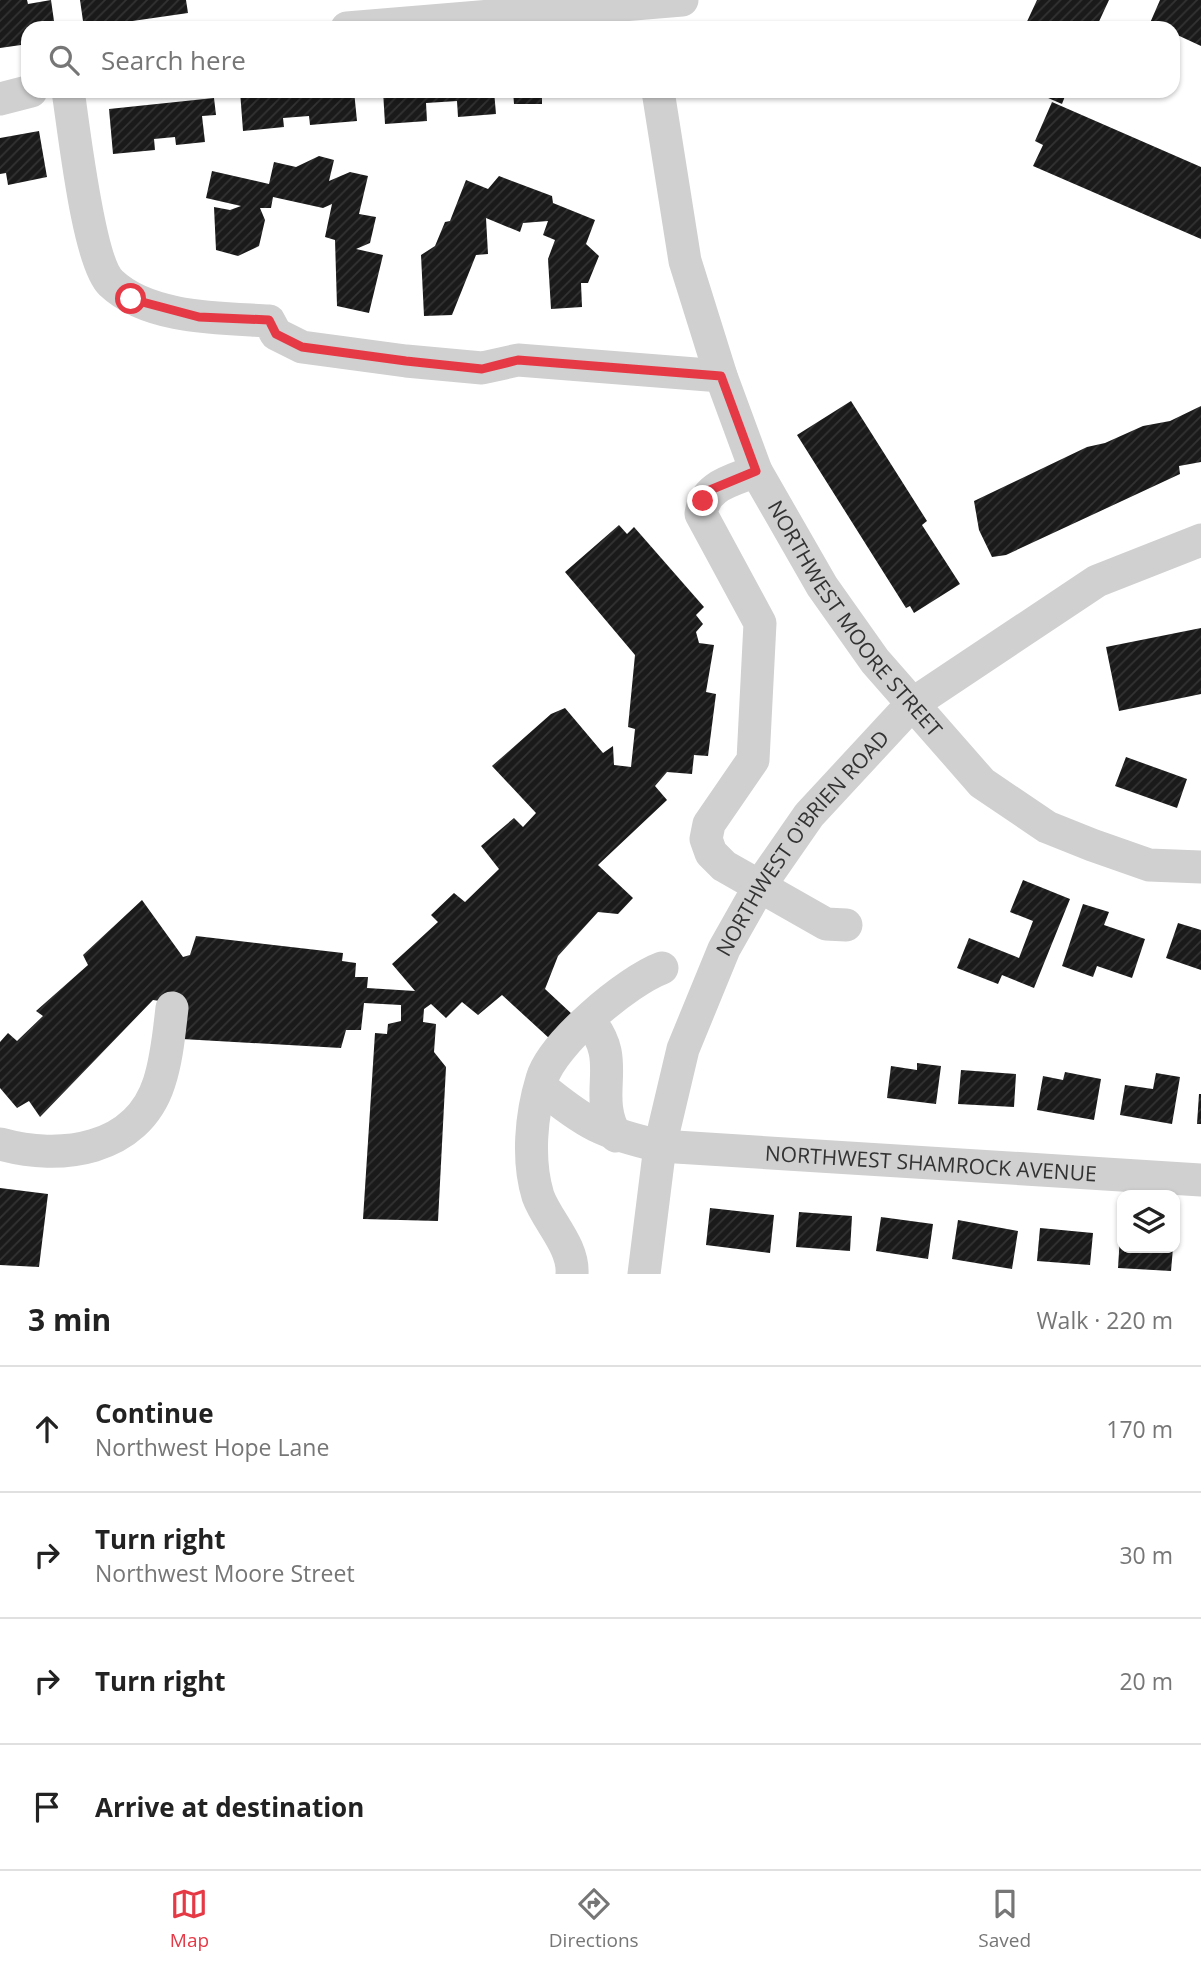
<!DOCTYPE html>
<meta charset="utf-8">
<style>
body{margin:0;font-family:"Open Sans",sans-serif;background:#f2f2f2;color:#222}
.controls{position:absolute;right:21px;bottom:21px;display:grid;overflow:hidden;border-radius:14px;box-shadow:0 2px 5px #0004}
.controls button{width:63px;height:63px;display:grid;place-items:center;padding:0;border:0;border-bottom:2px solid #e0e0e0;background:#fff;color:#222;font:35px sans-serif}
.stop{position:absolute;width:21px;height:21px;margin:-16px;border:5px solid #e63946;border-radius:50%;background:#fff}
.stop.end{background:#e63946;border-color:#fff;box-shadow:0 2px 7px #0008}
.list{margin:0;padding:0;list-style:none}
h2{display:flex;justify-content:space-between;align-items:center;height:91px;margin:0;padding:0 28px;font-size:30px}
h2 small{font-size:23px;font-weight:400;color:#767676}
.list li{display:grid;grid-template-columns:46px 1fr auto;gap:21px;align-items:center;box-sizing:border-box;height:126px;padding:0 28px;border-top:2px solid #e0e0e0}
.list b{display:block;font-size:26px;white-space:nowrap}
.list p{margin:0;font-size:23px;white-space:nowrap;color:#767676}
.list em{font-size:23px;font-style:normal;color:#767676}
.icon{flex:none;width:38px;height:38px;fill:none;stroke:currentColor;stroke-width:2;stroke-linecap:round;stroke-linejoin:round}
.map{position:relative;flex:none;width:1201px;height:1274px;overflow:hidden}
.search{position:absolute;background:#fff;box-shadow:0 2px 5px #0004;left:21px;right:21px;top:21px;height:77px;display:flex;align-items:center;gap:18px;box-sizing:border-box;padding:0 24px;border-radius:21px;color:#767676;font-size:26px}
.sheet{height:595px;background:#fff}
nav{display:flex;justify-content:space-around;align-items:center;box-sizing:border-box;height:98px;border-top:2px solid #e0e0e0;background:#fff;font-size:19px;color:#767676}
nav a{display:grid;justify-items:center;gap:4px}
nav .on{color:#e63946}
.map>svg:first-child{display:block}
.building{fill:url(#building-hatch)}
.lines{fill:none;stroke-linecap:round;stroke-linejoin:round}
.minor{stroke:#d0d0d0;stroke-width:33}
.route{stroke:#e63946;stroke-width:9}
.labels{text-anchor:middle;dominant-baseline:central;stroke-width:7;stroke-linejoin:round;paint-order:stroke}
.street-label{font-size:21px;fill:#333;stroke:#fff}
</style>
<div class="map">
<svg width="1201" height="1274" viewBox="0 0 1201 1274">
<defs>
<pattern id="building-hatch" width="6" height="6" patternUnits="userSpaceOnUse" patternTransform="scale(1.75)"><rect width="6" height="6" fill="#1a1a1a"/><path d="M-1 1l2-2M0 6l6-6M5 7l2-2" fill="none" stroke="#333"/></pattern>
</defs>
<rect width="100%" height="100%" fill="#fff"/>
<path class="building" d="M0,0H27L28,4L51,0L55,28H28V44L0,48Z
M80,0H186L188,13L84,28Z
M1037,0H1109L1096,28H1024Z
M1160,0H1201V46L1173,33V28H1161L1150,23Z
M240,91H354L357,121L310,125L309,116L283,118L284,127L243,131Z
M383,91H494L496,114L458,117L457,101L426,103L427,121L385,124Z
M513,91H549V93H542V104H514Z
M1032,91H1067L1062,104Z
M214,98L216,115L202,116L205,142L176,145L175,137L154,139L155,150L113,154L109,109Z
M1052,102L1201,167V239L1033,166L1043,145L1035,141Z
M39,131L47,177L8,185L6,173L0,174V138Z
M319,156L334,160L329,181L350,172L368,176L359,214L376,217L370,243L356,249L383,255L369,313L337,306L335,240L325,237L332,204L323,208L273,197L271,208H260L265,220L259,246L238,256L216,250L214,207L230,210L241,206L206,198L212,171L269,184L274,162L296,167Z
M499,176L552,196L553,203L595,220L586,244L599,256L588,283H581L582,307L551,309L548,259L555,240L543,235L548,221L523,223L520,232L486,218L488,254L476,255L452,315L424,316L421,255L435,246L445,222L450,221L466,180L488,189Z
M851,401L927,521L922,525L960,584L914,613L910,606L906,608L797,435Z
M1201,406V462L1179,466L1180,474L1006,555L992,557L979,530L974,501L1087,447L1105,443L1143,426L1170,421Z
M619,525L627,534L634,527L704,607L696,615L703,624L696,632L699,643L714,645L706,692L716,694L708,756L694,755L692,774L667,772L655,786L667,800L598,865L633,898L618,914L598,912L558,956L545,989L573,1015L550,1039L502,995L478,1015L462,1002L446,1018L431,1004L424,1009L423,1022L436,1024L434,1052L446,1067L438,1221L363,1219L375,1033L387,1034L388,1024L401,1021V1005L364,1003L361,1030H346L341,1048L182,1039L187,1005L153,1000L40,1117L29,1101L17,1108L0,1088V1042L8,1033L17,1041L43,1016L36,1011L88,965L83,955L142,900L183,957L190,955L196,936L343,953L342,961L356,963L355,977H368L367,988L415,991L392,964L438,922L431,915L454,893L465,902L499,869L481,846L514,818L523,827L536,813L492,766L551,714L565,708L603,753L613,746L614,765L631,767L635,729L628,727L635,655L565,572Z
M1201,628V694L1119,711L1106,647Z
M1126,757L1187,779L1177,808L1115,786Z
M1023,880L1070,899L1034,988L1002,975L998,984L957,968L969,938L1019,958L1033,921L1010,912Z
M1083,904L1109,912L1104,925L1145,939L1132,978L1097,966L1093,977L1062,966Z
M1178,923L1201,930V970L1166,958Z
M917,1063L941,1066L936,1104L887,1098L891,1066L917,1070Z
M961,1070L1016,1074L1014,1107L958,1104Z
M1065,1072L1101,1079L1094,1120L1037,1110L1043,1076L1063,1080Z
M1156,1073L1180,1077L1172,1124L1120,1115L1125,1085L1153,1089Z
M1199,1094H1201V1124H1197Z
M0,1188L48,1194L39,1267L0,1265Z
M710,1208L774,1215L770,1253L706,1245Z
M799,1212L852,1216L850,1251L796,1247Z
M881,1217L933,1224L928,1259L876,1251Z
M958,1220L1018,1231L1012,1269L952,1259Z
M1040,1228L1093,1233L1090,1265L1037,1261Z
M1120,1236L1122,1248H1173L1171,1271L1118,1268Z"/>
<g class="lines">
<g class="minor">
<path d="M347,28L682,0"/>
<path d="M68,91C74,128 88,261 111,283C149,319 220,318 269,321L276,334L302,347L406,361L482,368L518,360L721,376"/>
<path id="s1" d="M658,91L685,261L721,376L756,471L822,586L875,661L982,783L1047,827L1092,845L1149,865L1201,867"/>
<path d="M0,99L31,91"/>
<path d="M756,471C732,481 705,485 701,514L760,623L753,760L709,824L706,839L711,853L724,866L826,924L846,925"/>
<path d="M588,1020C625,1060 591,1093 616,1136"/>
<path id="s2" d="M541,1087C586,1124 603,1133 660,1146L1201,1180"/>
<path d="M0,1144C60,1161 137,1151 159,1083C167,1059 169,1033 172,1008"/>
<path d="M572,1274C574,1246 547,1221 538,1196C527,1160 531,1115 542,1079C552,1044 627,981 662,968"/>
<path id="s3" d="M644,1274L660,1146L683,1049L724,949L759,887L809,815L911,705L1097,581L1201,540"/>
</g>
</g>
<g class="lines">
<path class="route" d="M131,299L199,317L269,320L276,334L302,347L406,361L482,369L518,360L721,376L756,471L710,490L703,501"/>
</g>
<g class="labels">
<g class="street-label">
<text stroke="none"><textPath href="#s1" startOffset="572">NORTHWEST MOORE STREET</textPath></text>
<text stroke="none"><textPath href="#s3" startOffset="469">NORTHWEST O'BRIEN ROAD</textPath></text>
<text stroke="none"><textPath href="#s2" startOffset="406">NORTHWEST SHAMROCK AVENUE</textPath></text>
</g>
</g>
</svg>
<div class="controls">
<button><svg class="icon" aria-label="layers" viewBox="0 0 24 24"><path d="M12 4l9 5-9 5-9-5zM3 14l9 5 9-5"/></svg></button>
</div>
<div class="stop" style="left:131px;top:299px"></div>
<div class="stop end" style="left:703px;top:501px"></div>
<div class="search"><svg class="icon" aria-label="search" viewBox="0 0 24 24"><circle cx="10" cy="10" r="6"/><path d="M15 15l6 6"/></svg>Search here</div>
</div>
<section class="sheet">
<h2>3 min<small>Walk · 220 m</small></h2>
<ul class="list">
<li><svg class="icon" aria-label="ahead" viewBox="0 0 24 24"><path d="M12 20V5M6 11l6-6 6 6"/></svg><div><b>Continue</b><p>Northwest Hope Lane</p></div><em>170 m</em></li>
<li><svg class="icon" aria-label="right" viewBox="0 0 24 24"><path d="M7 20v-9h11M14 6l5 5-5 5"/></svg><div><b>Turn right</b><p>Northwest Moore Street</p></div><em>30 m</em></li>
<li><svg class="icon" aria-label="right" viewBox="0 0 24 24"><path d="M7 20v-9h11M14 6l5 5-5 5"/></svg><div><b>Turn right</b></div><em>20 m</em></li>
<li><svg class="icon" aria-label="arrive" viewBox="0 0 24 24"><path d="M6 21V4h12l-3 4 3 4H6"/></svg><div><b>Arrive at destination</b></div></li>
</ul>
</section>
<nav>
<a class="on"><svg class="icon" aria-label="map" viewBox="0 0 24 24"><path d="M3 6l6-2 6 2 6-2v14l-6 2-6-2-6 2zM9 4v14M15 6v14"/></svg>Map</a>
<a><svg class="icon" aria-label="directions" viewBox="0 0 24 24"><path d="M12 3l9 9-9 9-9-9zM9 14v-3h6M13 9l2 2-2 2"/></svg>Directions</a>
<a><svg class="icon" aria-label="saved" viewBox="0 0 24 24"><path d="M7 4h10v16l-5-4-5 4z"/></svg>Saved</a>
</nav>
